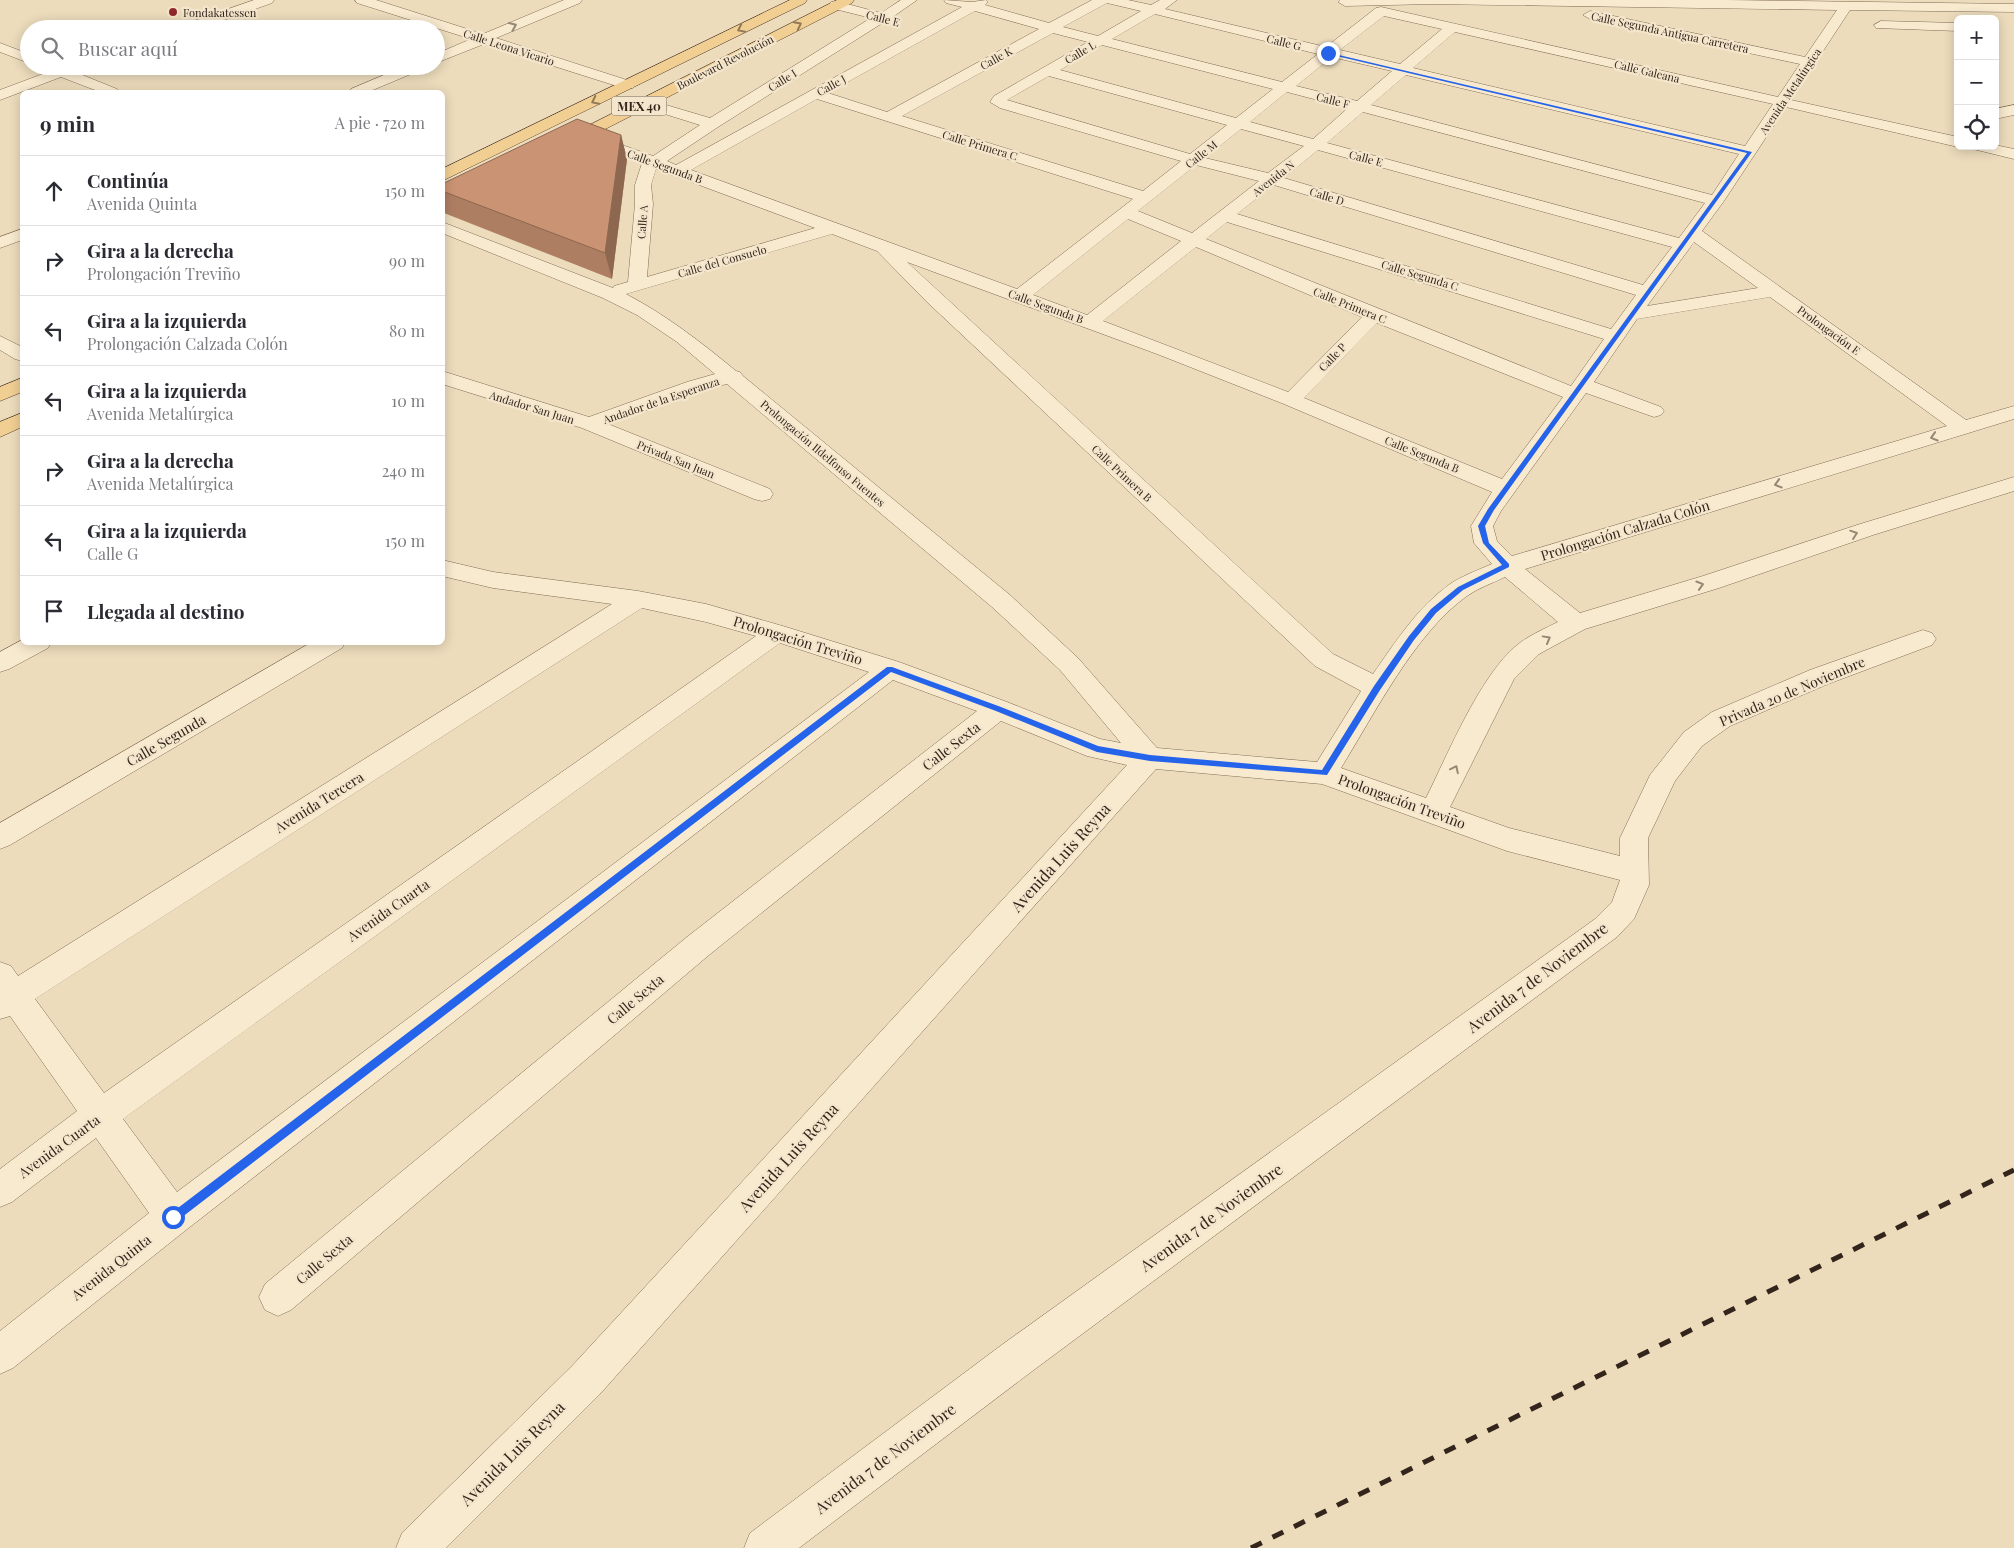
<!DOCTYPE html>
<html lang="es">
<meta charset="utf-8">
<style>
body{margin:0;font-family:"Playfair Display",serif;background:#f2f2f3;color:#2b2b33}
.controls{position:absolute;right:15px;top:15px;display:grid;overflow:hidden;border-radius:8px;box-shadow:0 2px 12px #0003}
.controls button{width:45px;height:45px;display:grid;place-items:center;padding:0;border:0;border-bottom:1px solid #e1e1e2;background:#fff;color:#2b2b33;font:25px sans-serif}
.stop{position:absolute;width:15px;height:15px;margin:-11px;border:4px solid #2563eb;border-radius:50%;background:#fff}
.stop.end{background:#2563eb;border-color:#fff;box-shadow:0 1px 5px #0008}
.list{margin:0;padding:0;list-style:none}
h2{display:flex;justify-content:space-between;align-items:center;height:65px;margin:0;padding:0 20px;font-size:21px}
h2 small{font-size:16px;font-weight:400;color:#7c7c81}
.list li{display:grid;grid-template-columns:32px 1fr auto;gap:15px;align-items:center;box-sizing:border-box;height:70px;padding:0 20px;border-top:1px solid #e1e1e2}
.list b{display:block;font-size:19px;white-space:nowrap}
.list p{margin:0;font-size:16px;white-space:nowrap;color:#7c7c81}
.list em{font-size:16px;font-style:normal;color:#7c7c81}
.icon{flex:none;width:28px;height:28px;fill:none;stroke:currentColor;stroke-width:2;stroke-linecap:round;stroke-linejoin:round}
.map{position:relative;flex:none;width:2014px;height:1548px;overflow:hidden}
.search{position:absolute;background:#fff;box-shadow:0 2px 12px #0003;left:20px;top:20px;width:425px;height:55px;display:flex;align-items:center;gap:12px;box-sizing:border-box;padding:0 18px;border-radius:28px;color:#7c7c81;font-size:19px}
.panel{position:absolute;background:#fff;box-shadow:0 2px 12px #0003;left:20px;top:90px;width:425px;height:555px;border-radius:8px}
.map>svg:first-child{display:block}
.lines{fill:none;stroke-linecap:round;stroke-linejoin:round}
.minor-casing{stroke:#836c56;stroke-width:1}
.major-casing{stroke:#513b2b;stroke-width:1}
.minor{fill:#f8eacf;fill-rule:evenodd}
.major{fill:#f1cf93;fill-rule:evenodd}
.rail{stroke:#33251b;stroke-width:5;stroke-dasharray:12 12;stroke-linecap:butt}
.wall{fill:#ae7e63}
.shaded-wall{fill:#8d6750}
.building{fill:#ca9373;stroke:#8d6750}
.oneway{stroke:#927a57}
.oneway2{stroke:#968875}
.route{fill:#2563eb}
.poi-dot{fill:#91282d;stroke:#f4e6cc;stroke-width:2}
.labels{text-anchor:middle;dominant-baseline:central;stroke-width:4.5;stroke-linejoin:round;paint-order:stroke}
.far-poi-label{font-size:11px;fill:#33251b;stroke:#f4e6cc;text-anchor:start}
.far-street-label{font-size:11px;fill:#33251b;stroke:#f4e6cc}
.shield{fill:#f4e6cc;stroke:#6d5f50;stroke-width:1}
.shield-label{font-size:12px;font-weight:bold;fill:#33251b}
.street-label{font-size:14px;fill:#33251b;stroke:#f4e6cc}
.near-street-label{font-size:16px;fill:#33251b;stroke:#f4e6cc}
</style>
<div class="map">
<svg width="2014" height="1548" viewBox="0 0 2014 1548">
<rect width="100%" height="100%" fill="#ecdcbc"/>
<g class="lines">
<defs>
<path id="minor" d="M254,0H274L272,3L199,29H178L180,26Z
M355,0H376L483,34L564,0H582L580,3L496,38L633,82L635,85L633,88H623L484,44L436,63V54L471,39L357,3Z
M901,0H917L894,16L900,20L898,23L893,24L884,22L718,127L667,161L676,165L962,7L946,3L944,0L972,2L986,0L988,2L985,5L1049,23L1092,0H1128L1151,5L1160,0H1177L1165,9L1326,47L1376,8L1381,7L1778,97L1800,64L1590,19L1583,15L1590,11L1805,57L1837,10L1433,4L1345,6L1338,2L1340,0H1724L2014,4V12L1850,10L1791,100L1958,137V146H1960L1958,147L1786,107L1724,201L1702,231L1966,420L2014,406V419L1525,569L1580,613L1703,576L1857,525L2014,477V491L1873,535L1719,588L1585,629L1539,654L1514,679L1450,807L1509,828L1620,856V838L1650,775L1684,732L1712,712L1810,670L1914,633L1923,630L1932,633L1936,639L1932,645L1828,684L1730,726L1702,746L1675,781L1648,838L1649,885L1634,919L1617,937L1031,1372L799,1548H744L750,1533L1003,1344L1595,919L1612,902L1620,880L1507,851L1322,784L1156,769L600,1394L446,1548H396L402,1533L572,1366L1127,765L1087,756L1001,721L709,955L291,1310L278,1316L265,1310L259,1297L265,1284L687,937L977,711L893,680L186,1230L13,1368L0,1374V1331L149,1213L96,1138L12,1202L0,1207V1169L77,1111L10,1016L0,1019V962L11,966L18,976L612,604L493,588L442,576V560L493,572L638,591L706,604L786,627L899,662L1007,702L1100,739L1121,743L1060,670L992,607L727,384L701,390L608,424L770,489L773,494L770,499L762,501L754,499L582,428L442,384V371L589,417L687,382L715,374L677,342L637,315L603,298L442,233V222L613,288L614,286L628,282L635,204V185L642,163L585,142L583,139L585,136H597L653,156L700,125L639,106L636,103L639,100H649L710,118L871,18L831,8L829,5L831,2L836,1L881,13ZM1107,3L1141,11L1098,36L1063,27ZM975,11L1039,29L887,112L828,93ZM1155,14L1318,54L1282,82L1112,39ZM1384,16L1442,29L1400,64L1340,50ZM1455,32L1773,104L1745,146L1413,68ZM1053,33L1088,42L994,96L990,102L1000,108L1181,161L1143,191L902,116ZM1102,45L1273,89L1236,118L1060,70ZM1332,57L1392,71L1357,101L1296,86ZM1406,75L1739,154L1712,195L1371,105ZM1049,76L1227,125L1190,154L1007,100ZM1287,92L1348,108L1313,139L1250,122ZM817,99L1133,199L1017,289L691,170ZM1363,112L1705,203L1679,238L1327,143ZM1241,129L1304,146L1268,173L1205,158ZM1318,150L1672,247L1643,285L1284,178ZM1196,165L1259,181L1192,233L1138,211ZM656,169L815,228L647,277L653,204L651,185ZM1274,185L1636,295L1611,329L1237,214ZM1128,219L1181,241L1087,315L1033,295ZM1227,222L1604,339L1571,386L1206,239ZM832,234L877,251L927,302L1315,666L1361,691L1317,762L1157,748L1078,658L1010,595L743,376L740,372L736,371C701,342 666,315 626,294ZM1694,242L1758,288L1647,306L1689,249ZM1196,247L1362,317L1288,392L1103,321ZM907,262L1157,354L1284,404L1492,492L1471,526L1474,543L1492,564C1478,570 1462,576 1450,584C1417,608 1396,641 1373,674L1333,654ZM1770,297L1947,426L1512,556L1497,541L1493,526L1501,511L1586,393L1654,417L1661,415L1664,411L1661,407L1594,382L1637,319ZM1377,323L1563,397L1502,479L1304,398ZM1505,577L1558,622C1546,628 1532,634 1521,642C1482,670 1448,754 1426,798L1341,768C1375,713 1415,633 1467,596C1478,588 1493,583 1505,577ZM642,608L706,622L756,636L104,1093L35,999ZM780,643L869,672L177,1192L123,1119Z
M1881,21L1958,23V31L1876,28L1874,25Z
M0,43L29,54V63L0,52Z
M48,66H86L84,69L75,72L117,89L119,92H100L61,77L0,100V90L48,72L46,69Z
M405,66H425L423,69L368,92H349L351,89Z
M2014,105V115L1995,119V109Z
M1995,145L2014,149V159L1973,149L1971,146Z
M22,229V240L0,248V237Z
M0,336L22,347V361L15,359L0,350Z
M22,640V642H51L48,648L9,669L0,672V652Z
M312,642H345L342,648L10,845L0,849V823Z"/>
<path id="major" d="M790,0H807L805,3L442,181V169Z
M837,0H854L852,3L570,147H558L556,144L558,141Z
M22,378V392L0,401V387Z
M22,413V427L0,437V422Z"/>
</defs>
<use href="#minor" class="minor-casing"/>
<use href="#major" class="major-casing"/>
<use href="#minor" class="minor"/>
<use href="#major" class="major"/>
<path class="rail" d="M1251,1548L2014,1170"/>
</g>
<path class="wall" d="M621,135L627,159L612,279L444,213L442,208V184Z"/>
<path class="shaded-wall" d="M621,135L627,159L612,279L605,253Z"/>
<path class="building" d="M577,119L621,135L605,253L442,191V184Z"/>
<defs><path id="oneway-chevron" d="M-2-3.5L2.5 0L-2 3.5" fill="none" stroke-width="1.6" stroke-linecap="round" stroke-linejoin="round" transform="scale(1.25)"/></defs>
<g class="oneway">
<use href="#oneway-chevron" transform="translate(798 25) rotate(-27)"/>
<use href="#oneway-chevron" transform="translate(741 29) rotate(154)"/>
<use href="#oneway-chevron" transform="translate(595 101) rotate(154)"/>
</g>
<g class="oneway2">
<use href="#oneway-chevron" transform="translate(513 26) rotate(-23)"/>
<use href="#oneway-chevron" transform="translate(1934 437) rotate(163)"/>
<use href="#oneway-chevron" transform="translate(1778 484) rotate(163)"/>
<use href="#oneway-chevron" transform="translate(1854 534) rotate(-19)"/>
<use href="#oneway-chevron" transform="translate(1700 585) rotate(-17)"/>
<use href="#oneway-chevron" transform="translate(1547 639) rotate(-29)"/>
<use href="#oneway-chevron" transform="translate(1455 769) rotate(-64)"/>
</g>
<path class="route" d="M1326,52L1752,152L1494,510L1485,526L1489,543L1509,564V567L1463,590L1436,613L1414,640L1380,690L1327,775L1150,761L1097,752L996,711L891,672L177,1221L173,1223L170,1221L168,1217L170,1214L887,667H892L1001,707L1098,746L1150,755L1322,770L1374,686L1409,636L1431,609L1458,587L1502,565L1483,543L1478,526L1488,509L1747,153L1328,54Z"/>
<circle class="poi-dot" cx="173" cy="12" r="5"/>
<g class="labels">
<g class="far-poi-label">
<text x="183" y="12">Fondakatessen</text>
</g>
<g class="far-street-label">
<text transform="translate(883 18) rotate(14)">Calle E</text>
<text transform="translate(1670 32) rotate(12)">Calle Segunda Antigua Carretera</text>
<text transform="translate(1284 42) rotate(14)">Calle G</text>
<text transform="translate(509 47) rotate(18)">Calle Leona Vicario</text>
<text transform="translate(1080 52) rotate(-31)">Calle L</text>
<text transform="translate(996 58) rotate(-29)">Calle K</text>
<text transform="translate(725 62) rotate(-27)">Boulevard Revolución</text>
<text transform="translate(1647 71) rotate(13)">Calle Galeana</text>
<text transform="translate(782 80) rotate(-32)">Calle I</text>
<text transform="translate(831 85) rotate(-29)">Calle J</text>
<text transform="translate(1790 91) rotate(-56)">Avenida Metalúrgica</text>
<text transform="translate(1333 100) rotate(14)">Calle F</text>
<text transform="translate(980 145) rotate(17)">Calle Primera C</text>
<text transform="translate(1201 154) rotate(-38)">Calle M</text>
<text transform="translate(1366 158) rotate(15)">Calle E</text>
<text transform="translate(665 166) rotate(20)">Calle Segunda B</text>
<text transform="translate(1273 178) rotate(-38)">Avenida N</text>
<text transform="translate(1327 196) rotate(17)">Calle D</text>
<text transform="translate(642 222) rotate(-86)">Calle A</text>
<text transform="translate(722 261) rotate(-16)">Calle del Consuelo</text>
<text transform="translate(1420 275) rotate(17)">Calle Segunda C</text>
<text transform="translate(1350 305) rotate(22)">Calle Primera C</text>
<text transform="translate(1046 306) rotate(20)">Calle Segunda B</text>
<text transform="translate(1829 330) rotate(36)">Prolongación E</text>
<text transform="translate(1332 357) rotate(-46)">Calle P</text>
<text transform="translate(661 400) rotate(-19)">Andador de la Esperanza</text>
<text transform="translate(532 407) rotate(17)">Andador San Juan</text>
<text transform="translate(823 453) rotate(40)">Prolongación Ildelfonso Fuentes</text>
<text transform="translate(1422 454) rotate(22)">Calle Segunda B</text>
<text transform="translate(676 459) rotate(22)">Privada San Juan</text>
<text transform="translate(1122 473) rotate(43)">Calle Primera B</text>
</g>
<rect class="shield" x="611.5" y="96.5" width="55" height="19" rx="4"/>
<g class="shield-label">
<text x="639" y="106">MEX 40</text>
</g>
<g class="street-label">
<text transform="translate(1625 530) rotate(-17)">Prolongación Calzada Colón</text>
<text transform="translate(798 640) rotate(17)">Prolongación Treviño</text>
<text transform="translate(1792 691) rotate(-23)">Privada 20 de Noviembre</text>
<text transform="translate(166 740) rotate(-30)">Calle Segunda</text>
<text transform="translate(951 746) rotate(-38)">Calle Sexta</text>
<text transform="translate(1402 801) rotate(20)">Prolongación Treviño</text>
<text transform="translate(319 802) rotate(-32)">Avenida Tercera</text>
<text transform="translate(388 910) rotate(-35)">Avenida Cuarta</text>
<text transform="translate(635 999) rotate(-40)">Calle Sexta</text>
<text transform="translate(59 1146) rotate(-36)">Avenida Cuarta</text>
<text transform="translate(324 1259) rotate(-40)">Calle Sexta</text>
<text transform="translate(111 1267) rotate(-38)">Avenida Quinta</text>
</g>
<g class="near-street-label">
<text transform="translate(1060 857) rotate(-48)">Avenida Luis Reyna</text>
<text transform="translate(1537 977) rotate(-37)">Avenida 7 de Noviembre</text>
<text transform="translate(788 1157) rotate(-48)">Avenida Luis Reyna</text>
<text transform="translate(1211 1217) rotate(-36)">Avenida 7 de Noviembre</text>
<text transform="translate(512 1453) rotate(-45)">Avenida Luis Reyna</text>
<text transform="translate(885 1458) rotate(-37)">Avenida 7 de Noviembre</text>
</g>
</g>
</svg>
<div class="controls">
<button>+</button>
<button>−</button>
<button><svg class="icon" aria-label="locate" viewBox="0 0 24 24"><circle cx="12" cy="12" r="6"/><path d="M12 2v4M12 18v4M2 12h4M18 12h4"/></svg></button>
</div>
<div class="stop" style="left:173px;top:1217px"></div>
<div class="stop end" style="left:1328px;top:53px"></div>
<div class="search"><svg class="icon" aria-label="search" viewBox="0 0 24 24"><circle cx="10" cy="10" r="6"/><path d="M15 15l6 6"/></svg>Buscar aquí</div>
<section class="panel">
<h2>9 min<small>A pie · 720 m</small></h2>
<ul class="list">
<li><svg class="icon" aria-label="ahead" viewBox="0 0 24 24"><path d="M12 20V5M6 11l6-6 6 6"/></svg><div><b>Continúa</b><p>Avenida Quinta</p></div><em>150 m</em></li>
<li><svg class="icon" aria-label="right" viewBox="0 0 24 24"><path d="M7 20v-9h11M14 6l5 5-5 5"/></svg><div><b>Gira a la derecha</b><p>Prolongación Treviño</p></div><em>90 m</em></li>
<li><svg class="icon" aria-label="left" viewBox="0 0 24 24"><path d="M17 20v-9H6M10 6l-5 5 5 5"/></svg><div><b>Gira a la izquierda</b><p>Prolongación Calzada Colón</p></div><em>80 m</em></li>
<li><svg class="icon" aria-label="left" viewBox="0 0 24 24"><path d="M17 20v-9H6M10 6l-5 5 5 5"/></svg><div><b>Gira a la izquierda</b><p>Avenida Metalúrgica</p></div><em>10 m</em></li>
<li><svg class="icon" aria-label="right" viewBox="0 0 24 24"><path d="M7 20v-9h11M14 6l5 5-5 5"/></svg><div><b>Gira a la derecha</b><p>Avenida Metalúrgica</p></div><em>240 m</em></li>
<li><svg class="icon" aria-label="left" viewBox="0 0 24 24"><path d="M17 20v-9H6M10 6l-5 5 5 5"/></svg><div><b>Gira a la izquierda</b><p>Calle G</p></div><em>150 m</em></li>
<li><svg class="icon" aria-label="arrive" viewBox="0 0 24 24"><path d="M6 21V4h12l-3 4 3 4H6"/></svg><div><b>Llegada al destino</b></div></li>
</ul>
</section>
</div>
